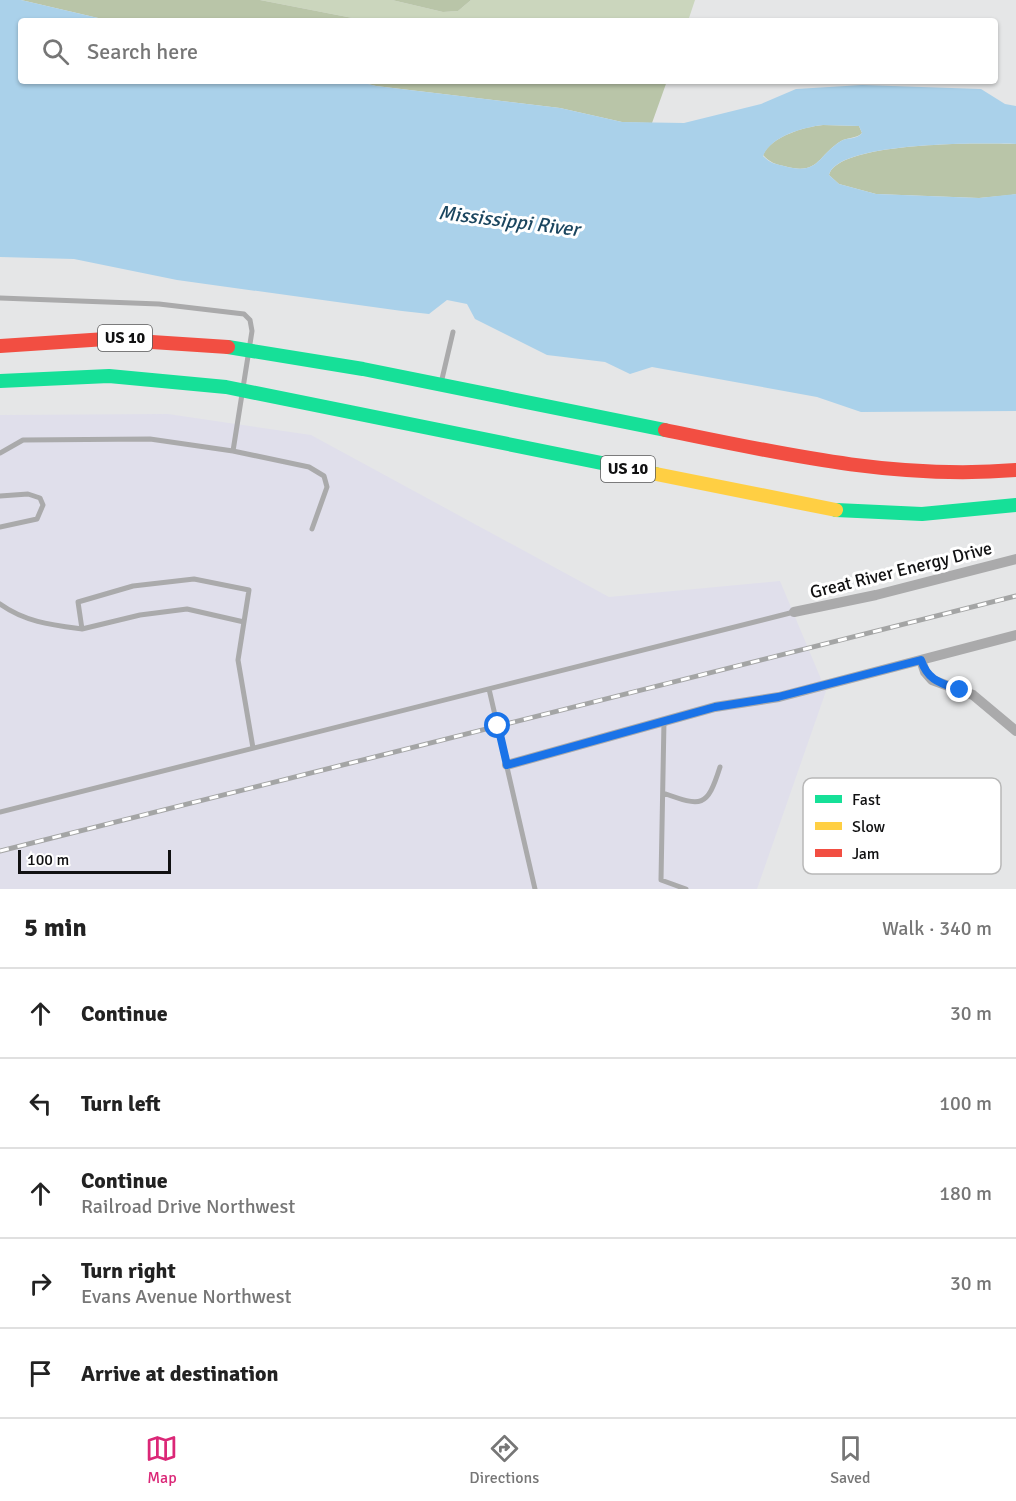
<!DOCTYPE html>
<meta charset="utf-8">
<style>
body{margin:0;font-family:Signika,sans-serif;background:#f2f2f2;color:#222}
.scale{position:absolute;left:18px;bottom:15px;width:153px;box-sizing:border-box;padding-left:6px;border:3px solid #111112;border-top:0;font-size:16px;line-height:21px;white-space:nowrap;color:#111112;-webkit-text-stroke:4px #fff;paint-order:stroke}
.stop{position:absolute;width:18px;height:18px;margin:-14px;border:4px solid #1a73e8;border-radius:50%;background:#fff}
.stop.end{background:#1a73e8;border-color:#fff;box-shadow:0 2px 6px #0008}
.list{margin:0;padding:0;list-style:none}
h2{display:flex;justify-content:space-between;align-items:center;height:78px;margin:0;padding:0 24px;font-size:26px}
h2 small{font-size:20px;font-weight:400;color:#767676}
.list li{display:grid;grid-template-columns:39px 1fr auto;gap:18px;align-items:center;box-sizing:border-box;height:90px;padding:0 24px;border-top:2px solid #e0e0e0}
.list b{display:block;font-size:22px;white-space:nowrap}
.list p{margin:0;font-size:20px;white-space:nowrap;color:#767676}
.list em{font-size:20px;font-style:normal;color:#767676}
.icon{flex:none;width:33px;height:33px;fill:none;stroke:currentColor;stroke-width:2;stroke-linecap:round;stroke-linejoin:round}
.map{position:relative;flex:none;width:1016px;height:889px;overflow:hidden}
.search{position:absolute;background:#fff;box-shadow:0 2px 4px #0004;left:18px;right:18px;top:18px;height:66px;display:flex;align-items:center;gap:15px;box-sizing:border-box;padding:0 21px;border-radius:6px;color:#767676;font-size:22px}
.sheet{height:528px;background:#fff}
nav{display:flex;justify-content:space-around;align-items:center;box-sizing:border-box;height:84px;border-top:2px solid #e0e0e0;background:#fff;font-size:16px;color:#767676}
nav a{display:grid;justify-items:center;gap:3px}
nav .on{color:#db2777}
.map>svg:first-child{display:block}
.industrial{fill:#e0dfeb}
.green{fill:#cbd6bd}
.forest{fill:#b9c5a8}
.water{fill:#aad1ea;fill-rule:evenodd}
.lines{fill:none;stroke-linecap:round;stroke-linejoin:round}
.lane{stroke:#aaaaab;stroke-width:5}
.street{stroke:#aaaaab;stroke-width:10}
.fast{stroke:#16e098;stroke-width:14}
.slow{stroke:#ffcf43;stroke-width:14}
.jam{stroke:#f24e42;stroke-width:14}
.rail-casing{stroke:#a4a5a5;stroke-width:5}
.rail{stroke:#fff;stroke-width:3;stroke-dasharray:9;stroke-linecap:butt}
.route{stroke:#1a73e8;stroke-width:8}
.labels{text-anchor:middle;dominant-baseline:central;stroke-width:6;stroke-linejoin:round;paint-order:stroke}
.shield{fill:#fff;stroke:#585859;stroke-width:1.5}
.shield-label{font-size:16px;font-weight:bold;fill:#111112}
.street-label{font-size:18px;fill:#111112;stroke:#fff}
.water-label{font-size:20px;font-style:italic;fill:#1b465f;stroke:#fff}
.key{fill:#fff;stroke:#b8b8b8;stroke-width:1.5}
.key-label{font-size:16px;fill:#111112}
</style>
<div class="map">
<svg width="1016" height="889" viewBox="0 0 1016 889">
<rect width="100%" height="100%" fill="#e5e6e7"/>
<path class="industrial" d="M168,414L311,435L609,597L780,581L826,691L757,889H0V415Z"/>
<path class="green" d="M260,0H392L443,12L458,11L471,0H695L688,21H368Z"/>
<path class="forest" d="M21,0H260L368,21H111Z
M392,0H471L458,11L443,12Z
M356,81H667L652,123L622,122L560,108L376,86Z
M823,125L859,126L862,133C856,139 848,137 841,141C817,156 819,176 784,166C774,164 770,162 763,155C772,136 804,127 823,125Z
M1016,144V194L1011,195L979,198L876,194L839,184L829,175C839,141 984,143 1016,144Z"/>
<path class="water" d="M0,0H21L111,21H21V81H356L376,86L560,108L622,122L684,123L761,104L796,89L862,85L981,89L1005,104L1016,106V144C984,143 838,141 829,175L839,184L876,194L979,198L1016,194V411L861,412L817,397L652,367L630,374L605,362L547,355L475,319L467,304L447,300L429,314L402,311L177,280L74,259L0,257ZM823,125L859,126L862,133C856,140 848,137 841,141C817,156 819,176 784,166C775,164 770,163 763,156C771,136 804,127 823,125Z"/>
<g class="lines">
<path class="lane" d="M0,298L159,304L244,314L250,320L252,331L233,451
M442,379L453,332
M0,453L23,440L150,439L233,451L309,467L324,476L327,487L312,529
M0,496L28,494L40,498L43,505L37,519L0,527
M0,604C25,622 52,625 82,629L78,602L133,586L194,579L249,590L238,660L253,748
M82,629L140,615L187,609L244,622
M489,689L535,889
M664,721L661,880L686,889
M663,793C702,807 707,808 720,767
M0,812L794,612"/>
<path class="street" d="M794,612L876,595L1016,559
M921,660L925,672L932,680L973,695L1016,731
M507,765L715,707L779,697L1016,635"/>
<path class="fast" d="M228,347L363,369L665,430
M0,381L109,376L226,387L656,474
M836,510L922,514L1016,505"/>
<path class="slow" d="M656,474L836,510"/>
<path class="jam" d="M0,346L106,339L228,347
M665,430C782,454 896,480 1016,470"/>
<defs>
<path id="rail" d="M0,851L1016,596"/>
</defs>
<use href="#rail" class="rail-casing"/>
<use href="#rail" class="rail"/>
</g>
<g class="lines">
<path class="route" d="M498,726L507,765L715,707L778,697L921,660C928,681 941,683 960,690"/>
</g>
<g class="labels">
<g class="shield">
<rect x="98" y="325" width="54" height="26" rx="4.5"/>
<rect x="601" y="456" width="54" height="26" rx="4.5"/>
</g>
<g class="shield-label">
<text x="125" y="338">US 10</text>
<text x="628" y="469">US 10</text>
</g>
<g class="street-label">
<text transform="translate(901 570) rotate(-14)">Great River Energy Drive</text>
</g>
<g class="water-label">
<text transform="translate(509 221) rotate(7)">Mississippi River</text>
</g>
</g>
<rect x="803" y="778" width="198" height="96" rx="9" class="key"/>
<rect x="815" y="795" width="27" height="8" fill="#16e098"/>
<rect x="815" y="822" width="27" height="8" fill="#ffcf43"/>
<rect x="815" y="849" width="27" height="8" fill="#f24e42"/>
<g class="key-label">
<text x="852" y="805">Fast</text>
<text x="852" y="832">Slow</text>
<text x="852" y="859">Jam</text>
</g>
</svg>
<div class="scale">100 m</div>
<div class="stop" style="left:498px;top:726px"></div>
<div class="stop end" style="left:960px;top:690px"></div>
<div class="search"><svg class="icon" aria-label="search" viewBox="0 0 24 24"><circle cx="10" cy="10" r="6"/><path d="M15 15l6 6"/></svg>Search here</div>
</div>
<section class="sheet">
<h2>5 min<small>Walk · 340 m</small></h2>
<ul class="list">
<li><svg class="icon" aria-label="ahead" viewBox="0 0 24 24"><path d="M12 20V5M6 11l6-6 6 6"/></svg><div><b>Continue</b></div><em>30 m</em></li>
<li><svg class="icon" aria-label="left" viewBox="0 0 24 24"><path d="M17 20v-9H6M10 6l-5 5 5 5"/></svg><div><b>Turn left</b></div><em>100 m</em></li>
<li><svg class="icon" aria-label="ahead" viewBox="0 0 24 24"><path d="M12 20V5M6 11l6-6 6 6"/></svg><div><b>Continue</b><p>Railroad Drive Northwest</p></div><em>180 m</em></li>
<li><svg class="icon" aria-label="right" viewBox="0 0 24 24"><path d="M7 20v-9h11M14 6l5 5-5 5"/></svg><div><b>Turn right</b><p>Evans Avenue Northwest</p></div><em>30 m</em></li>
<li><svg class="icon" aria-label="arrive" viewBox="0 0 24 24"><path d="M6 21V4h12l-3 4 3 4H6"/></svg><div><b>Arrive at destination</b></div></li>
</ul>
</section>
<nav>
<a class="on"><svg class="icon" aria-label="map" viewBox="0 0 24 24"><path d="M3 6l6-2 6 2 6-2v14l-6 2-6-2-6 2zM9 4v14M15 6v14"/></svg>Map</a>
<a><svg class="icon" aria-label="directions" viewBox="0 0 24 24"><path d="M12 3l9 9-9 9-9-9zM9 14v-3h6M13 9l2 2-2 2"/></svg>Directions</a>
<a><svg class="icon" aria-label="saved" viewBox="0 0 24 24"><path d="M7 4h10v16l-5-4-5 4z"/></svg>Saved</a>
</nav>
